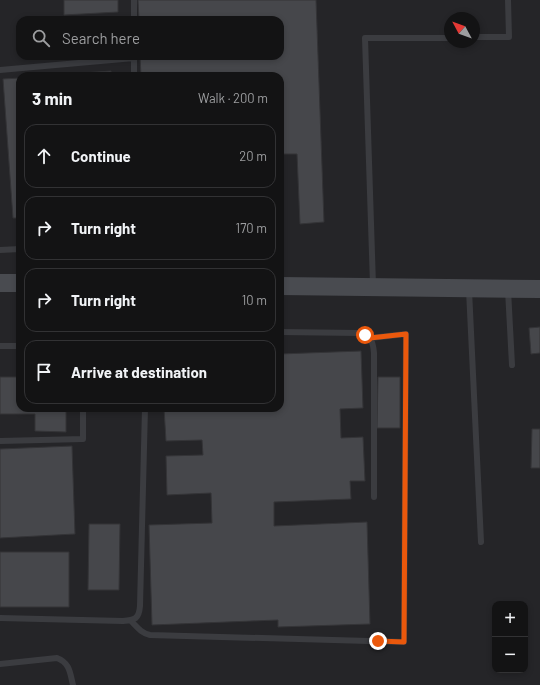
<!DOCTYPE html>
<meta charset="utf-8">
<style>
body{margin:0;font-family:Barlow,sans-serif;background:#202022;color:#f1f3f6}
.controls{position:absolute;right:12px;bottom:12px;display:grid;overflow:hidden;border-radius:8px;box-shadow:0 2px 6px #0003}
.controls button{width:36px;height:36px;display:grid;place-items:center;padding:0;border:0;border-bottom:1px solid #323234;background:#131314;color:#f1f3f6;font:20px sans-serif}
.compass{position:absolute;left:444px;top:12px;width:36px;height:36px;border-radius:50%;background:#131314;box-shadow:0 2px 6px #0003;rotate:311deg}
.stop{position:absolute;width:12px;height:12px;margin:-9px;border:3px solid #ea580c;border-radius:50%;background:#fff}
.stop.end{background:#ea580c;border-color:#fff;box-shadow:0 1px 4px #0008}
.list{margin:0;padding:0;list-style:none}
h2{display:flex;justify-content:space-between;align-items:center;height:52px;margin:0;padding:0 16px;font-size:17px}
h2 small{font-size:13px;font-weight:400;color:#9d9ea0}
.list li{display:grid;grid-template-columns:26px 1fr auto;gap:12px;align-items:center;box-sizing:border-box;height:64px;margin:0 8px 8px;padding:0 8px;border:1px solid #323234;border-radius:12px}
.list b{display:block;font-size:15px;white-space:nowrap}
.list em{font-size:13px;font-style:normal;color:#9d9ea0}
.icon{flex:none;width:22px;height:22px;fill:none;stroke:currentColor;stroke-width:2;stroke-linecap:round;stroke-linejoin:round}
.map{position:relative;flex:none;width:540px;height:685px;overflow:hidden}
.search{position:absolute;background:#131314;box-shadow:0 2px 6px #0003;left:16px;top:16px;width:268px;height:44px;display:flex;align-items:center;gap:10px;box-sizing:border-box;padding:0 14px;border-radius:12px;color:#9d9ea0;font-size:15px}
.panel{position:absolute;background:#131314;box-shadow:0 2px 6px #0003;left:16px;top:72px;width:268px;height:340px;border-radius:12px}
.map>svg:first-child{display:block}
.built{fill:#252528;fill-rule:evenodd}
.building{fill:#46474b;stroke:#343437}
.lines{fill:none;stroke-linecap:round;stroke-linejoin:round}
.lane{stroke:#3b3c40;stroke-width:6}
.secondary{stroke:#494b50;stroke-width:18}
.route{stroke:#ea580c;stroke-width:5}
</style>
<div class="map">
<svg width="540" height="685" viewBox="0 0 540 685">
<rect width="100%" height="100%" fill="#19191b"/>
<path class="built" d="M0,0H540V685H0ZM450,18H474V42H450ZM20,20H280V56H20ZM20,76H280V408H20ZM495,604H525V670H495Z"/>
<path class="building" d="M64,0H118V12L64,15Z
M138,0H316L324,222L300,224L297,154H280V76H141L140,56H280V20H139Z
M111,71V76H42Z
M20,78V218H13L3,79Z
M540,327V353L531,354L529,328Z
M361,351L363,408L340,409L341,438L363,437L365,481H350L351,499L274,502V526L367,522L370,624L278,627V620L152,625L149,525L212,523L211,493L167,495L166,456L203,455L202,440L166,441L164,408H280V354Z
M0,377H20V408H66V432L35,431V414H0Z
M378,377H400V428H377Z
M532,429H540V468H531Z
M72,446L75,534L0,538V449Z
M89,524H120L119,590H88Z
M0,552H69V607H0Z"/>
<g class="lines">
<path class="lane" d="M134,0V20
M474,37H509L508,0
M134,56V76
M0,70L134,58
M0,250L20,249
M373,285L365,38H450
M469,290L481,542
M508,290L512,365
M280,332L359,333C371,336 373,341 374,353V497
M0,346H20
M0,441L83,439V408
M0,618L123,621C135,620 139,619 140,606L145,408
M131,621C137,627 141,633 150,635L404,642L406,334L370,338
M0,664L57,658C70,663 70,673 73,685"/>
<path class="secondary" d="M0,283H20
M280,286L540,289"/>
</g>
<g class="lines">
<path class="route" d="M365,335L370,338L406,334L404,642L378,641"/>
</g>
</svg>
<div class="controls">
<button>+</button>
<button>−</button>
</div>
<svg class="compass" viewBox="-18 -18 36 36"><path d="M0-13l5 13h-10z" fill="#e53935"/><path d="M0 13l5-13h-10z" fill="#9d9ea0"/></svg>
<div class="stop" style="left:365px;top:335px"></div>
<div class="stop end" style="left:378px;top:641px"></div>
<div class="search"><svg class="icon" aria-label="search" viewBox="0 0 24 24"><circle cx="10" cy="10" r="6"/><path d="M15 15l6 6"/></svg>Search here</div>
<section class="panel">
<h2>3 min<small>Walk · 200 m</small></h2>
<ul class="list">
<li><svg class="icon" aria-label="ahead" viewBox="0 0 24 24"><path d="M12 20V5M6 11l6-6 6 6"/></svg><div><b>Continue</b></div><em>20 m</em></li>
<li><svg class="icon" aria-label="right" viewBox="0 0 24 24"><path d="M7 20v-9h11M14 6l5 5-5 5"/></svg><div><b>Turn right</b></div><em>170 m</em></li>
<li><svg class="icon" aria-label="right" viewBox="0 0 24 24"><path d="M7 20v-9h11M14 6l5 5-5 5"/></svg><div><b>Turn right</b></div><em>10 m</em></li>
<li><svg class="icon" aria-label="arrive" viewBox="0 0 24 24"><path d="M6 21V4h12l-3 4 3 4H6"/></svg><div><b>Arrive at destination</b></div></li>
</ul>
</section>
</div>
